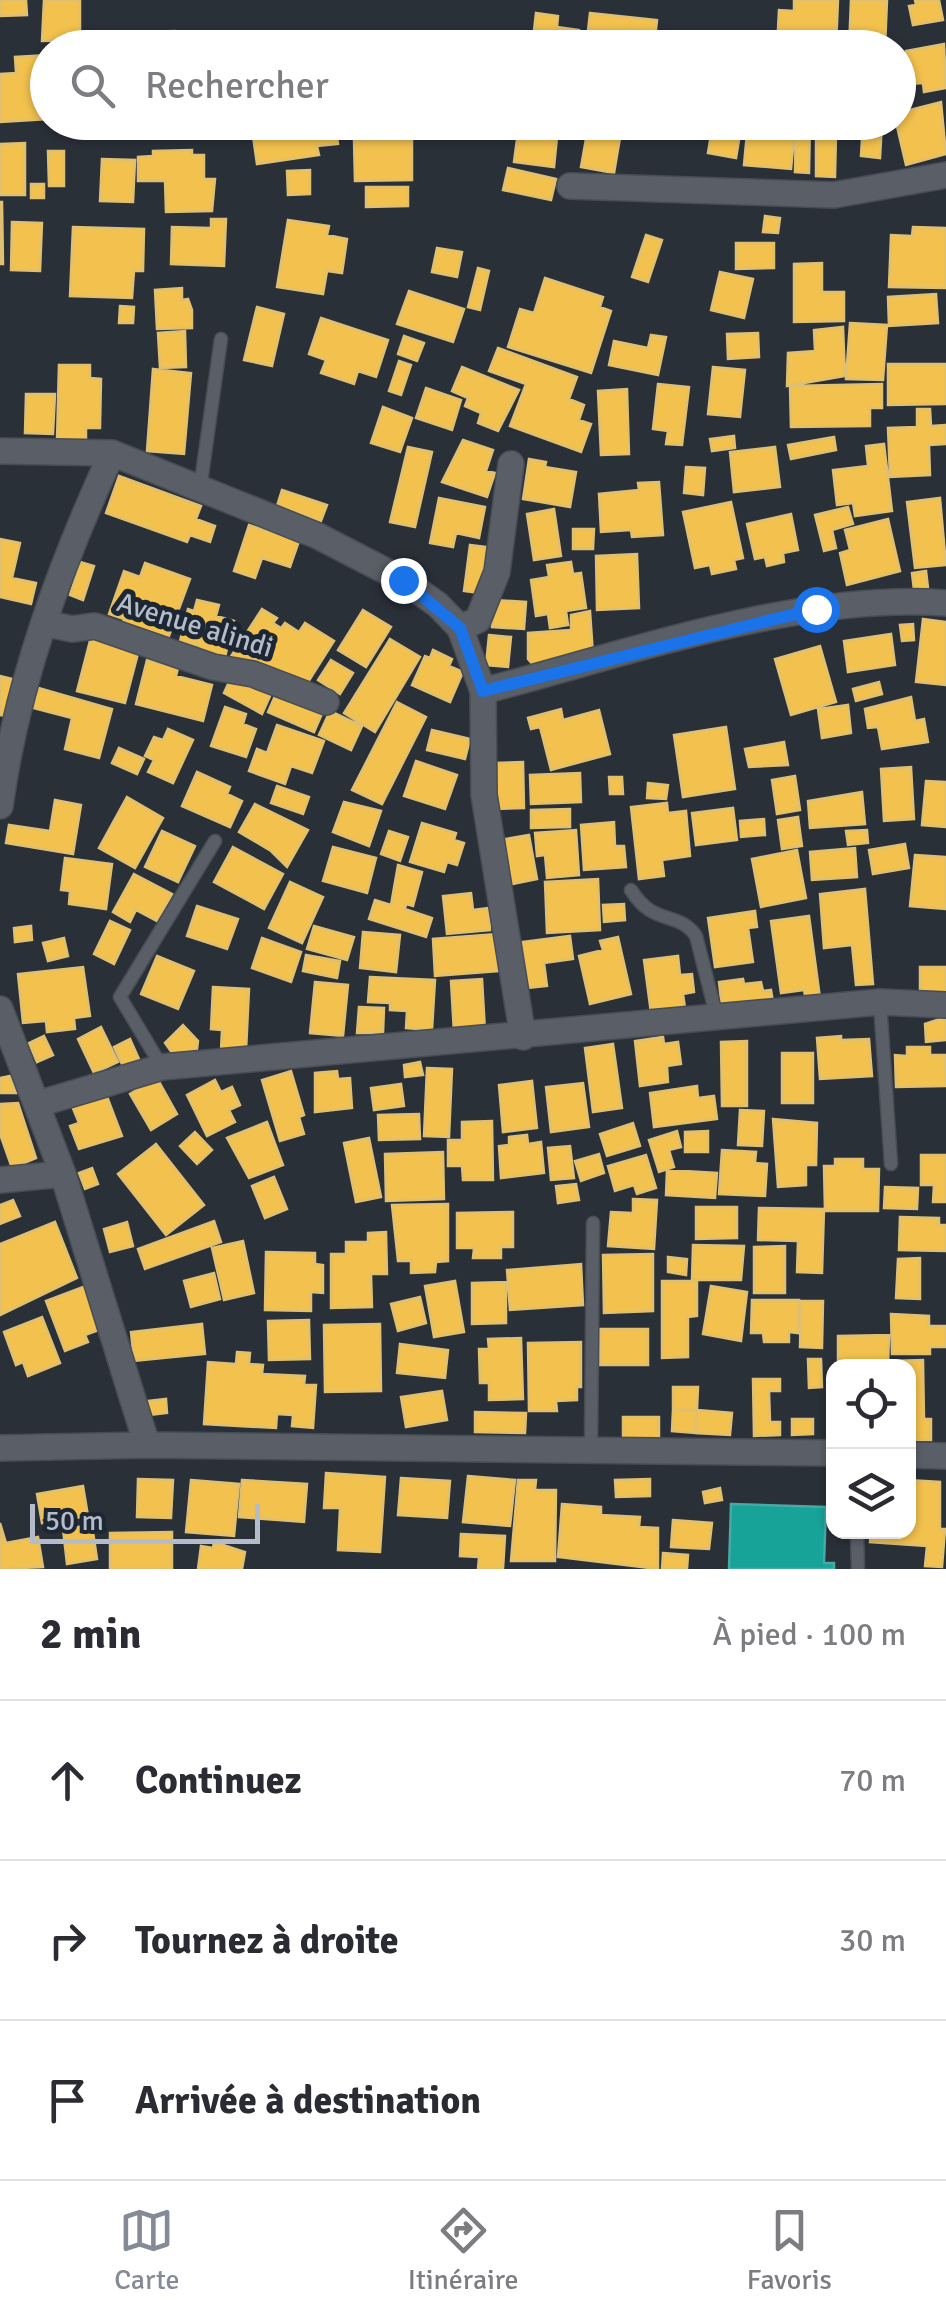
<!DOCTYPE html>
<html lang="fr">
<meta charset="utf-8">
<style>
body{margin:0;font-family:Signika,sans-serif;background:#f2f2f3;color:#2b2b33}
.controls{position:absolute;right:30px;bottom:30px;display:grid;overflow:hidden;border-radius:20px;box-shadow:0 2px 8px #0004}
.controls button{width:90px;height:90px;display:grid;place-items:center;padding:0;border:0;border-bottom:2px solid #e1e1e2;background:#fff;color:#2b2b33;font:50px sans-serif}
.scale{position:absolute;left:30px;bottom:25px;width:230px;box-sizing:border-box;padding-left:10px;border:5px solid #b4bcc9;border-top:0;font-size:28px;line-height:35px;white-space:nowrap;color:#b4bcc9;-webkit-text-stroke:8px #1d2633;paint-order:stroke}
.stop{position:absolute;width:30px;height:30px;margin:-22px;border:8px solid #1a73e8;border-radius:50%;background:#fff}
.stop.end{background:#1a73e8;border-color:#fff;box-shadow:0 2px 10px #0008}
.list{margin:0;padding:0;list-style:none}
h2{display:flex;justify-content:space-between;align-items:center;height:130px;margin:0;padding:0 40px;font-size:42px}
h2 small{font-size:32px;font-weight:400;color:#7c7c81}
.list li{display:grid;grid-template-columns:65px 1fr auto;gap:30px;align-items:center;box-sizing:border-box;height:160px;padding:0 40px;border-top:2px solid #e1e1e2}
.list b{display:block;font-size:38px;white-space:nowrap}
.list em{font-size:32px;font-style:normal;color:#7c7c81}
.icon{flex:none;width:55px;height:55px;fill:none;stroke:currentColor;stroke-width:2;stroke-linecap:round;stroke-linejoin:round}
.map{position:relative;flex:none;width:946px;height:1569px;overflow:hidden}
.search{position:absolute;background:#fff;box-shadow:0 2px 8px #0004;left:30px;right:30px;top:30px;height:110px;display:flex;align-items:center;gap:25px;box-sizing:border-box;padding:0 35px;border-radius:55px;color:#7c7c81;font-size:38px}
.sheet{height:610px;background:#fff}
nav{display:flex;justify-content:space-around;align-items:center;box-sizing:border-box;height:140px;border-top:2px solid #e1e1e2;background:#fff;font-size:28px;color:#7c7c81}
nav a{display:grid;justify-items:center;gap:5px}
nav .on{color:#848b96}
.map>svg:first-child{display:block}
.homes{fill:#f2c14e;stroke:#dfc073;stroke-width:2.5}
.public{fill:#17a398;stroke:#46aaa7;stroke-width:2.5}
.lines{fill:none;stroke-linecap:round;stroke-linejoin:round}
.service-casing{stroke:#484c53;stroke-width:15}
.minor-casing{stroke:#484c53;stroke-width:28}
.service{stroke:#5a5e66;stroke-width:12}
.minor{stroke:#5a5e66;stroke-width:25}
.route{stroke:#1a73e8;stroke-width:12}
.labels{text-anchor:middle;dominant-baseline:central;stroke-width:10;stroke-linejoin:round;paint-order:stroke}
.street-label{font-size:28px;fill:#b4bcc9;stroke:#1d2633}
</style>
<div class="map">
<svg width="946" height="1569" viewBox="0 0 946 1569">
<rect width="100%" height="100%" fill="#2a3038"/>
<path class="homes" d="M0,0H26L27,15L0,16Z
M44,0H80V40L42,41Z
M794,0H838L836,48H777L779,10L794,11Z
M851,0H887L885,48H849Z
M915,0H939L943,20L913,25L909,6L916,5Z
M536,13L558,16L557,27L579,30L577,48H532Z
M590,13L657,20L654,48H586Z
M175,31L176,48H106V33Z
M944,44L946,88L924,92L923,83L911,84L906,51Z
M48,55V119L0,122V74L16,73L15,57Z
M941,102L946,154L906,165L896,122L898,113Z
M251,122H335L338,144L317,146L319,155L257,164Z
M403,122H495V133L403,134Z
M589,122L622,126L614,173L581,167Z
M667,122H710L705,136Z
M713,122H742L736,158L708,153Z
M748,122L795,128L791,169L744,165Z
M796,122H810L809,173L795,172Z
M863,122H882L880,158L861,156Z
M518,132L557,137L554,167L514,162Z
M816,133H836L835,177L816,176Z
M412,139V180L355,181L354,140Z
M25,143V195H0V144Z
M192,150V155H204V179H215L212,211L166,212L165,181H138V157L153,156V151Z
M48,151H64V186H49Z
M102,159L135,160L133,202L100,201Z
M508,168L556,179L551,200L503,190Z
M310,170V194L288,195L287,171Z
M31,184H44V198H31Z
M366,187H408V206L366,207Z
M0,202H2L3,264H0Z
M765,216L780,218L778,233L763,232Z
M211,219H226L224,266L171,264L172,227L211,228Z
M288,220L329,226L327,235L347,239L342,273L327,271L323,294L277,287Z
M12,222L42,223L40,271L11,270Z
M73,227L144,229L143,271H134L132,298L70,296Z
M913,227L946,228V288L889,287L891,235L912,236Z
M646,235L662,240L648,282L632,277Z
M736,243H774V268L736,269Z
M437,248L462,252L457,277L432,272Z
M822,263V292H844V321L794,322V264Z
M478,268L489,271L480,310L468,307Z
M720,272L753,279L744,318L711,310Z
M545,278L603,297L600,307L611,311L591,373L508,347L520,309L534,313Z
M182,288V300L188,299L192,310V328L157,329L155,290Z
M409,291L464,309L453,342L397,324Z
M936,294L938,323L889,326L888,297Z
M120,306L134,307L133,323H119Z
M257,307L284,314L272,366L244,360Z
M321,318L388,340L376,377L358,371L354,384L321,373L326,360L309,354Z
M850,323L887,325L883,380L846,379Z
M843,327L845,376L787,386L788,353L815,351L814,330Z
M185,331L186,367L160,368L158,333Z
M758,333L759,357L728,359L727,334Z
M651,335L666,337L658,375L609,365L614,341L648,348Z
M404,336L424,343L417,361L398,354Z
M498,348L577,377L569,399L584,405L579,420L591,424L581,452L510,426L526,384L489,371Z
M399,361L411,365L401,395L389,391Z
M888,364H946V404L888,405Z
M59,365H90V378L101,379L100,428H86V441L57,440Z
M462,367L519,390L498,431L478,423L481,413L465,406L468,398L452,391Z
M713,367L745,370L740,417L708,414Z
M153,369L191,373L184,454L147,451Z
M658,384L689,387L682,445L666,444L668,431L653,429Z
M882,384V408H870V426L791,427L790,386Z
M426,388L461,400L452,430L416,418Z
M627,389L629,454L601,455L598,391Z
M26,394H55L53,434L25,433Z
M383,407L412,418L400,452L371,443Z
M917,409H930L931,426L946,425V444L929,445L930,475L890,477L888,428L917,427Z
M734,436L735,448L712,451L710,439Z
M834,437L836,450L791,459L788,445Z
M463,440L493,450L486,471L495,473L487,497L442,482Z
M884,444L892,511L855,516L853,503L837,505L833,470L868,466L866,446Z
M408,447L432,452L415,527L390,522Z
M775,447L780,487L734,492L730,452Z
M529,459L546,462L545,467L576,472L570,507L523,499Z
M686,467L705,468L703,495L684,493Z
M119,476L201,506L196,519L215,526L210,542L190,535L187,542L106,513Z
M659,482L663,535L632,537L631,530L601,532L599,494L639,490L638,483Z
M282,490L327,505L321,521L277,506Z
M439,498L485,507L479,538L456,533L453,547L430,543Z
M940,498L946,565L915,568L907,502Z
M731,502L743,558L734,560L736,569L712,574L710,565L695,568L683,512Z
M848,507L853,524L832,530L836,548L824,551L815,515Z
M554,509L561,556L534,560L527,514Z
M791,514L798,550L783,553L784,562L767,566L765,557L755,559L747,524Z
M888,519L900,571L847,585L840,553L850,550L845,530Z
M249,525L299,541L290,567L262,558L255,578L234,571Z
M573,529H594L593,549H573Z
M0,539L20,543L12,578L36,583L31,604L0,597Z
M470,545L487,547L480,593L464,591Z
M637,554L639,608L597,610L596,556Z
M80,562L94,566L83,600L70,595Z
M571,562L573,574L581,573L586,608L566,611L568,625L550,628L548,614L536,616L531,580L549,577L547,565Z
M145,563L190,579L166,644L121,628L124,619L109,614L124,571L140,577Z
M926,571L928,588L914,590L912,573Z
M197,600L219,605L216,616L234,621L224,661L196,654L199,646L180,641L188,609L194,611Z
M494,600L526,602L524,629L492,627Z
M262,609L277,618L273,623L281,628L285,623L299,632L305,623L334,641L303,690L252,658L245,668L230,658Z
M363,610L391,627L366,667L338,650Z
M590,611L593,655L537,669L528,659V633L571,630V615Z
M923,619L946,622V685L916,682Z
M913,624L914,640L902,641L900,625Z
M92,633L140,646L125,703L77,691Z
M891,634L895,665L848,672L844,641Z
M489,635L511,637L508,667L486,665Z
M390,639L420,657L375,732L344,713Z
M820,646L836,702L791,715L775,659Z
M433,650L452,659L449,666L463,672L450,702L412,685L425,656L430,658Z
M147,660L178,668L176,676L212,685L203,721L136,704Z
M331,660L353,673L340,694L318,680Z
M235,669L274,687L262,714L224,693Z
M0,676L12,679L5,716L0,715Z
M879,682L882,694L856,701L853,689Z
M35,687L112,709L99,758L65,749L72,718L30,707Z
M279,687L325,707L314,732L268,712Z
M911,697L915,721L924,719L928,742L882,749L878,727L868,728L865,709Z
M397,702L426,717L382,804L352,790Z
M848,705L851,733L822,738L818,709Z
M225,707L246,714L243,724L256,729L246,757L211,746Z
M561,709L563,720L599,710L610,754L551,770L540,727L531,729L528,718Z
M330,711L362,726L351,750L319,735Z
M277,725L324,741L312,773L291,766L285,784L249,771L257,749L267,753Z
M726,727L735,789L683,797L674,735Z
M168,729L193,740L173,783L148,772L154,760L145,756L154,737L163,740Z
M432,730L470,739L465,759L427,750Z
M784,742L788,765L749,767L745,749Z
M119,748L144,759L137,774L112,763Z
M416,761L457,775L445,809L404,796Z
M523,762L524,808L496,809L495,763Z
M911,767L914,819L884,821L881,769Z
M197,772L230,787L227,794L242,801L230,827L182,806Z
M580,773L581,802L531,804L530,775Z
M795,776L800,810L777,814L772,780Z
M609,777H622L623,794H610Z
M926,781L946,782V827L922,825Z
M648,783L668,785L666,799L647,798Z
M277,786L309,797L303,814L271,803Z
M862,792L865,824L810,828L808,801Z
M127,797L163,818L135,868L99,848Z
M55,800L81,805L73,854L6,843L9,825L50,831Z
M344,802L381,811L369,846L333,832Z
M667,803L668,813L686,811L690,856L662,860L664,876L639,879L631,807Z
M255,804L308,830L287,867L271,851L239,832Z
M733,808L737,840L696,845L692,813Z
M570,809V827L531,828V810Z
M798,817L802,846L782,849L778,820Z
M764,819L765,835L741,837L740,821Z
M614,822L615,846H624L626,867L584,870L581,825Z
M422,823L456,833L454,840L464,843L457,865L447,862L444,872L410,862Z
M576,830L579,875L547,878L545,855L537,856L535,833Z
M867,830L868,843L848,845L846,831Z
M162,831L195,846L178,882L145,867Z
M389,831L408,837L400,861L381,854Z
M529,835L537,879L508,885L500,840Z
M905,844L909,868L873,874L869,850Z
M233,847L283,874L264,909L214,882Z
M333,847L376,858L367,893L323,881Z
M855,848L857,877L812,880L810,852Z
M797,850L806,898L761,907L752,859Z
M915,855L946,857V909L910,906Z
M65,858L112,864L106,909L69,904L70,891L61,890Z
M398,865L422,872L413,906L406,904L405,909L432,918L426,937L369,919L375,900L391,905Z
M134,874L172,894L157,921L136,910L130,922L113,912Z
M598,879L600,930L547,933L545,882Z
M290,882L323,897L302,943L269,928Z
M865,889L873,984L856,985L852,945L824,948L820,894Z
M471,893L473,910L489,908L490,930L447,934L443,896Z
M624,904L625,920L604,922L603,905Z
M197,906L238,919L227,949L187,936Z
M755,911L757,927L748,928L753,962L715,967L708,918Z
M809,916L820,998L806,1000L804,990L781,993L771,921Z
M110,921L130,930L114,964L94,954Z
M31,926L32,940L15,942L14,928Z
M314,926L354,937L347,960L307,949Z
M363,932L400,935L396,972L360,968Z
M496,934L498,971L435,976L433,939Z
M570,936L573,959L544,963L547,986L528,988L522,942Z
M618,937L631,994L590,1004L579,956L603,950L600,941Z
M64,938L68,956L48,961L43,943Z
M262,938L301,952L291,982L252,968Z
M306,955L340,961L337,978L303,971Z
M157,956L194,971L178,1009L141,994Z
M678,956L680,975L692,974L694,992L683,994L685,1008L651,1013L644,960Z
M83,967L90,1016L74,1018L75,1029L47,1032L46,1021L23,1023L18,974Z
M920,967H946V994H920Z
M370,977L435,980L432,1030L406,1028L407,1011L390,1010V1003L368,1002Z
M482,979L485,1031L454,1033L451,981Z
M743,979L744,984L761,982L763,991L771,990L773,1002L722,1008L719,982Z
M315,982L348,985L343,1036L310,1033Z
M213,987L249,989L246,1051L221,1050L222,1030L211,1029Z
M359,1007L384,1008L383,1033H357Z
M946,1017V1040L926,1042L925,1024Z
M183,1025L198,1041L196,1057H175L165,1043Z
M101,1027L118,1062L94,1073L78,1039Z
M44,1036L53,1055L37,1062L29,1043Z
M841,1036V1040L869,1039L872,1076L820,1079L817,1038Z
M663,1037L664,1044L678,1042L681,1064L667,1066L668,1082L640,1086L635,1041Z
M130,1039L139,1059L123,1066L114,1047Z
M747,1041V1106H722L721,1042Z
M613,1044L622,1108L593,1112L585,1048Z
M907,1047H930V1055H945L946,1086L896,1087L895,1055L907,1056Z
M782,1053H813V1103H782Z
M420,1062L423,1075L405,1077L404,1065Z
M427,1068L452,1069L449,1137L424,1136Z
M291,1071L304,1115L299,1117L304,1134L280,1141L262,1080Z
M337,1071L338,1079L350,1078L352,1108L315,1112V1073Z
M10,1076L16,1093H0V1078Z
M157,1078L177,1114L151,1130L130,1094Z
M215,1080L221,1092L232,1087L240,1105L229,1110L235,1122L207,1136L187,1095Z
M532,1081L537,1128L503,1132L499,1085Z
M583,1083L589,1127L551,1132L546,1087Z
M401,1084L404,1106L374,1110L371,1088Z
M697,1086L698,1098L714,1096L717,1119L654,1127L650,1093Z
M106,1094L122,1136L79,1149L70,1126L79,1123L72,1106Z
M18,1103L36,1158L12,1168L0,1134V1104Z
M740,1110L764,1111L762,1146L738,1145Z
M419,1114L420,1139L379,1140L378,1115Z
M773,1119L817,1123L816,1165H806V1185L778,1187Z
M492,1121L493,1180H463L462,1166H448V1140H462V1122Z
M267,1122L283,1165L249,1178L227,1138Z
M633,1123L640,1146L607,1156L600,1134Z
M677,1131L681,1147L669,1150L674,1167L659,1172L649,1140Z
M708,1131V1152H685V1132Z
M195,1132L212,1150L197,1164L180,1146Z
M527,1135L528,1144L541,1142L544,1173L501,1178L499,1146L509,1145V1137Z
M369,1138L381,1197L356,1202L344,1143Z
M156,1144L204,1205L166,1235L118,1174Z
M570,1146L574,1178L551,1180L548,1148Z
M722,1150L756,1152L755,1163L767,1164L765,1196L719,1194Z
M443,1152L444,1199L386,1201L385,1154Z
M599,1154L604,1173L581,1181L575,1161Z
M646,1155L656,1188L637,1194L634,1185L615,1191L608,1166Z
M921,1155H946V1202H933L934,1185H921Z
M835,1159H863V1169H879L878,1211H825L824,1166H835Z
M92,1168L98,1184L85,1189L79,1173Z
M667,1170L717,1173L715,1198L666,1195Z
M274,1177L287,1209L265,1218L252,1186Z
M576,1184L579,1200L558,1203L556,1186Z
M885,1187L918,1188L917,1209L884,1208Z
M633,1199L657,1200L654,1249L608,1246L611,1212L633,1213Z
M13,1200L20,1216L0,1224V1205Z
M448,1204V1261L436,1262L435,1272L411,1273V1261H398L392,1205Z
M696,1207H737V1238L696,1239Z
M759,1208L824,1209L822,1273L797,1272L798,1241L758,1240Z
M513,1212V1247H501V1258H473L474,1248H457V1213Z
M900,1217L939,1218V1225H946V1251L899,1250Z
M214,1221L221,1242L145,1269L138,1249Z
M55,1222L77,1278L0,1315V1244Z
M127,1222L133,1246L110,1252L104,1229Z
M386,1232L387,1274H371L372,1307L331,1308V1254H346V1242H368V1233Z
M243,1241L254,1293L224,1300L212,1248Z
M693,1245L744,1246L741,1280H692Z
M785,1246V1293H754V1247Z
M266,1252L315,1253V1264L323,1265V1293L311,1292V1311L265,1310Z
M653,1254V1311L604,1313L603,1255Z
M668,1257L687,1259L686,1275L668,1272Z
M920,1258V1299L896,1298L898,1259Z
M581,1264L583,1305L510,1310L507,1270Z
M214,1273L220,1299L191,1307L184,1281Z
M455,1281L464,1332L434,1337L425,1286Z
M662,1281H697V1316L688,1317V1357L662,1358Z
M506,1282V1323L472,1324V1283Z
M88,1285L104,1328L85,1335L88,1342L65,1351L46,1301Z
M711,1286L747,1292L741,1341L703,1334Z
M420,1297L426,1323L398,1331L391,1304Z
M752,1300H799L798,1333L789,1332V1342H764L763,1333H751Z
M801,1301H823L822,1348L800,1347Z
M891,1314L929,1316V1326H946V1347H930V1354H892Z
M42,1317L60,1363L28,1376L23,1362L16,1365L4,1332Z
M309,1320L310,1359L269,1360L268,1321Z
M202,1324L205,1354L134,1361L131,1332Z
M380,1324L381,1391L325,1392L324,1325Z
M600,1329H648V1365H600Z
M889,1335L888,1366H838V1336Z
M521,1338L523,1399L489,1400V1383H480L479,1349H489L488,1339Z
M581,1342V1387H577V1400L556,1401L557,1411H529L528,1343Z
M400,1344L448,1350L445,1378L397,1373Z
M237,1352L250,1353L249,1364L263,1365L262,1374L305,1376L304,1385H316L313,1428L292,1426L293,1415L277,1414L276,1428L204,1424L208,1362L236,1364Z
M808,1359H821L822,1387L809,1388Z
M923,1360L924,1419H931V1440H908V1366H890V1361Z
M753,1379H780V1391H769L770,1422H780V1435L754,1436Z
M673,1387H698L697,1410H673Z
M442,1391L447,1420L406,1427L401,1397Z
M166,1399L167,1413L148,1415L147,1401Z
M673,1410H697L695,1433L672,1431Z
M697,1410L732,1413L730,1435L695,1433Z
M475,1412L526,1413L525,1433L475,1432Z
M623,1417H659V1438L623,1439Z
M792,1419H813V1434L792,1435Z
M326,1473L385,1477L380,1552L338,1550L340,1508H324Z
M468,1476L515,1480L510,1526L463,1522Z
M401,1478L450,1481L447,1518L398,1515Z
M138,1479L173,1480L171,1518L137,1517Z
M650,1479V1496L616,1497L615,1480Z
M191,1480L239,1484L234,1536L186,1532Z
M242,1480L307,1484L304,1522L239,1517Z
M518,1480H536L535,1490H556L555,1561H511Z
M908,1480L940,1482V1529H945L942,1567L925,1566L927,1546L870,1542L871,1532H908Z
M83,1486L88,1516L42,1523L37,1494Z
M720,1488L722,1500L705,1503L703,1492Z
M562,1504L601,1507V1515L640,1517L639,1527L658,1528V1569L558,1557Z
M673,1520L712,1523L709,1549L671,1547Z
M0,1523L6,1543L38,1537L43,1567L0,1569Z
M92,1525L97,1559L67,1564L63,1529Z
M172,1532V1569H110V1533Z
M461,1534L505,1536L503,1569H478L479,1557L460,1556Z
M214,1542L245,1552L242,1569H198L201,1546L213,1548Z
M663,1553L688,1555L687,1569H662Z"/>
<path class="public" d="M731,1504L826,1507L824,1563H834V1569H729Z"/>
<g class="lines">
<defs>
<path id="service" d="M200,489L221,339
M631,890C654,927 678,910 696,936L717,1018
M880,1002L891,1164
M162,1067L120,997L215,841
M591,1450L593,1223
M857,1532L858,1569"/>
<path id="minor" d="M570,186L834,195L946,175
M0,451L112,453L318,536L403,580L438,605L460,628L483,691C626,654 799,592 946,603
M44,623L72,629L95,626L213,667L253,674L326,702
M460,628L478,620L497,572L511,464
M483,691L484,795L523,1037
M0,806C17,682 60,566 112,453
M0,1009L63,1174L147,1445
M38,1104L162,1067L880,1002L946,1005
M0,1180L63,1174
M0,1448L147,1445L834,1453
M908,1455L946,1456"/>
</defs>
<use href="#service" class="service-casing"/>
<use href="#minor" class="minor-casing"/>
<use href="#service" class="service"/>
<use href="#minor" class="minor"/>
</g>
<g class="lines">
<path class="route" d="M403,580L460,628L483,691L816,609"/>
</g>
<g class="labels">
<g class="street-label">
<text transform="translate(195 625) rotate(17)">Avenue alindi</text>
</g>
</g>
</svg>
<div class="controls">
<button><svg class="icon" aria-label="locate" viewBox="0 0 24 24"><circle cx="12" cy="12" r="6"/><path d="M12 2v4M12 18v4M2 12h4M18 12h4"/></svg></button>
<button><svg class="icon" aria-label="layers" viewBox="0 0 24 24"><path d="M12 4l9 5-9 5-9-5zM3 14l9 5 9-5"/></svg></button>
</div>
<div class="scale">50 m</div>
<div class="stop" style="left:816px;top:609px"></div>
<div class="stop end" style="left:403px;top:580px"></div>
<div class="search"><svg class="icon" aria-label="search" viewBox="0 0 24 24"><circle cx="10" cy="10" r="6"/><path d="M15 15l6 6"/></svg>Rechercher</div>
</div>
<section class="sheet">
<h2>2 min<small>À pied · 100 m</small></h2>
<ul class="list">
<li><svg class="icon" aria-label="ahead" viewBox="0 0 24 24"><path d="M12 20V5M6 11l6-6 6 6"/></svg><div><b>Continuez</b></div><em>70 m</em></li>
<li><svg class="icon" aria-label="right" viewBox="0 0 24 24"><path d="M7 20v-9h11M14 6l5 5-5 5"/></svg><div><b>Tournez à droite</b></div><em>30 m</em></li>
<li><svg class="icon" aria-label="arrive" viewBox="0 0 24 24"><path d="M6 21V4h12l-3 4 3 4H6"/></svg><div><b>Arrivée à destination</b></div></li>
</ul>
</section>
<nav>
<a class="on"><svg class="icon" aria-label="map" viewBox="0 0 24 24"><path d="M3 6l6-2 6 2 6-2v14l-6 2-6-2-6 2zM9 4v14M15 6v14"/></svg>Carte</a>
<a><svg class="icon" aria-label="directions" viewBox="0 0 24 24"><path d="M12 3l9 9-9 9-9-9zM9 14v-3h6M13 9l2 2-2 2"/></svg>Itinéraire</a>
<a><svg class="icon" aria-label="saved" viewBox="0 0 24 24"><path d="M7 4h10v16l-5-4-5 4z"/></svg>Favoris</a>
</nav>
